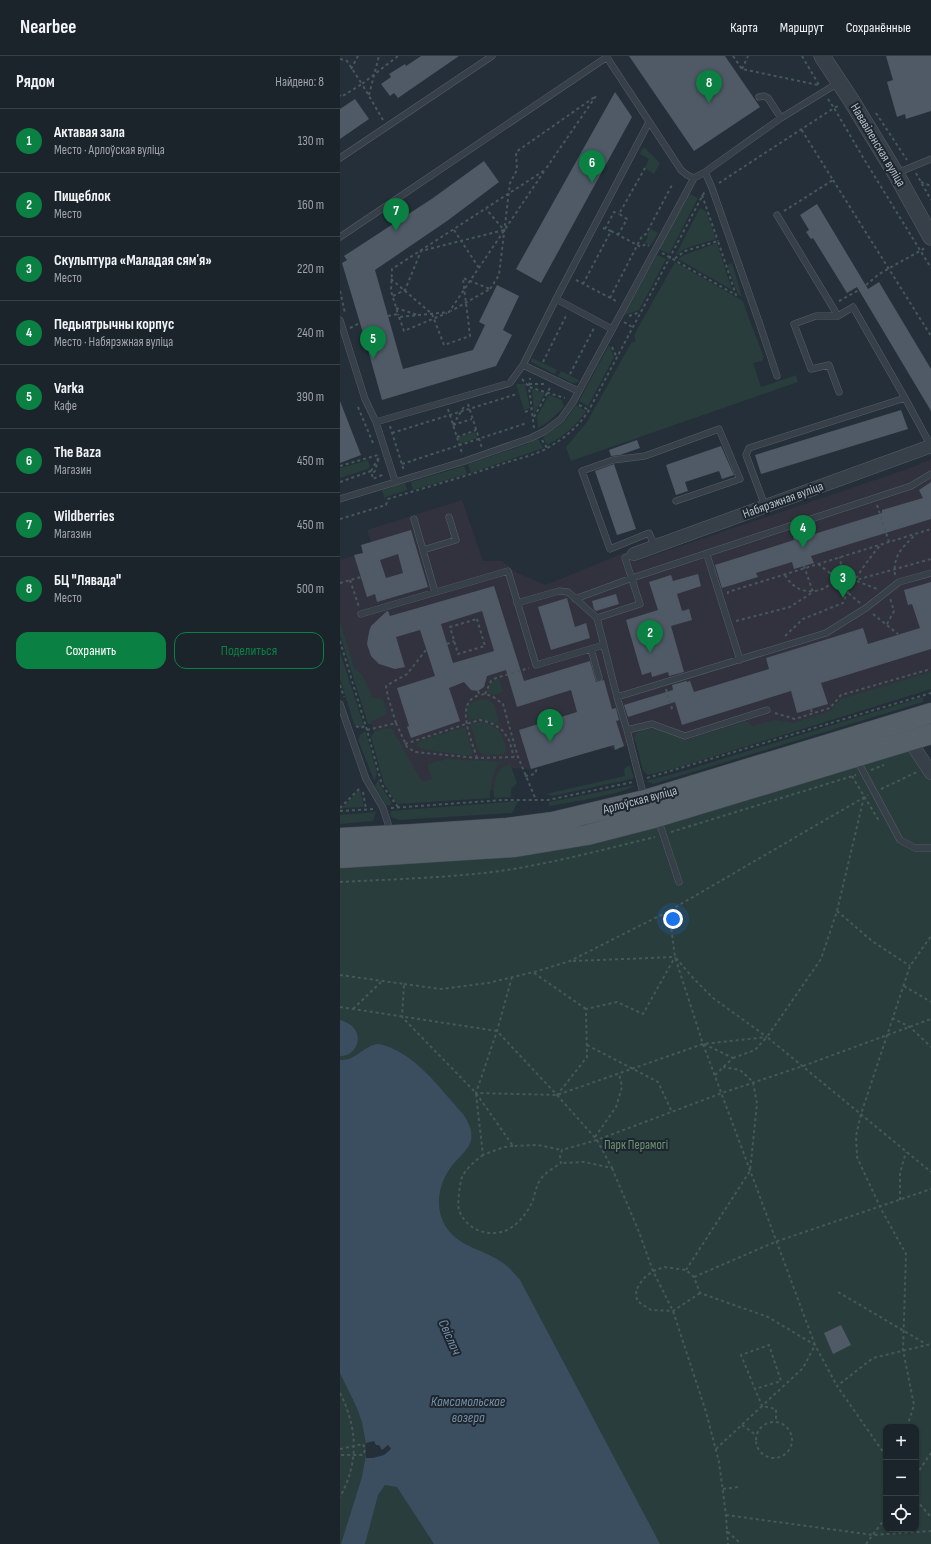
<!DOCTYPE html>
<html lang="ru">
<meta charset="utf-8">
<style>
body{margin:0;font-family:"Sofia Sans Condensed",sans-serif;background:#282f37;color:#f1f3f6}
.controls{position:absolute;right:12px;bottom:12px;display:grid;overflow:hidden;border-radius:8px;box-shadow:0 1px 3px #0004}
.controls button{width:36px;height:36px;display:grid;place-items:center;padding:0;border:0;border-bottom:1px solid #394047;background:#1b232b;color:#f1f3f6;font:20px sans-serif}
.you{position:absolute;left:333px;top:863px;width:14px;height:14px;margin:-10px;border:3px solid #fff;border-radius:50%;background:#1a73e8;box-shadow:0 0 0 6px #1a73e833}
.badge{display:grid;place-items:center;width:26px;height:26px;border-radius:50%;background:#0b8043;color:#fff;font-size:13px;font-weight:700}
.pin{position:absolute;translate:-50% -33px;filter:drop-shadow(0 1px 2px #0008)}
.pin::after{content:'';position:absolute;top:21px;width:14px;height:12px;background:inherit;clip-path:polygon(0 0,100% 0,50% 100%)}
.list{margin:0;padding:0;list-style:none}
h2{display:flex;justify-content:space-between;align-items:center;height:52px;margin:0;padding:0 16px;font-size:17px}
h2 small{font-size:13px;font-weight:400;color:#a0a4a9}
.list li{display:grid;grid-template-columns:26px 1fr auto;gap:12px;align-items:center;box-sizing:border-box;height:64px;padding:0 16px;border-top:1px solid #394047}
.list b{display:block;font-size:15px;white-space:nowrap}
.list p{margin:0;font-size:13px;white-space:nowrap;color:#a0a4a9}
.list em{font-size:13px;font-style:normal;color:#a0a4a9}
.actions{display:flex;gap:8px;padding:12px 16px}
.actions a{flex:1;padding:9px 0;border:1px solid #0b8043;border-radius:12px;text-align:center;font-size:14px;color:#0b8043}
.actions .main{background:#0b8043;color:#fff}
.icon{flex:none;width:22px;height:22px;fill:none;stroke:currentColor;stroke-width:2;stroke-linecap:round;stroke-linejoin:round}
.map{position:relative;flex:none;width:591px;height:1488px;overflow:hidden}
header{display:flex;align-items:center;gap:24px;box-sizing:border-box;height:56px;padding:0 20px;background:#1b232b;border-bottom:1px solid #394047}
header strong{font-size:19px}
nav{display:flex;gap:22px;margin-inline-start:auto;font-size:14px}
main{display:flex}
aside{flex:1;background:#1b232b}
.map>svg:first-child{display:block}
.medical{fill:#32323e}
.green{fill:#293d3c;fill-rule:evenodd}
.water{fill:#3b4e60}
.pier{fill:#242f39}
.building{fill:#4f5a66;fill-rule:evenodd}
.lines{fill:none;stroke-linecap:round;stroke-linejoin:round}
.service-casing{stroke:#565e67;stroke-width:7}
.minor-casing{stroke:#565e67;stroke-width:14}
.tertiary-casing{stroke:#565e67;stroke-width:17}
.primary-casing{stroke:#444c55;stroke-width:21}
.path{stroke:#465859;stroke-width:2;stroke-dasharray:3 3;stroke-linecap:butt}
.service{stroke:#374049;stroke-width:6}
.minor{stroke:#374049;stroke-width:13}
.tertiary{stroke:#374049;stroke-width:16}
.primary{stroke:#566069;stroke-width:20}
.labels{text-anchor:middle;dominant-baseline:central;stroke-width:4;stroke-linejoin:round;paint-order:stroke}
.street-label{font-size:13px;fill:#b3bbc5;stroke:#1d252e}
.park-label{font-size:13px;fill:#6c9471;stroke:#1d252e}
.water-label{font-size:14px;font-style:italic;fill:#768fa6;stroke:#1d252e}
</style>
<header>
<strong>Nearbee</strong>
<nav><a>Карта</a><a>Маршрут</a><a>Сохранённые</a></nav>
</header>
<main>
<aside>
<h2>Рядом<small>Найдено: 8</small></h2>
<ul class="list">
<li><span class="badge">1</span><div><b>Актавая зала</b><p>Место · Арлоўская вуліца</p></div><em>130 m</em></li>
<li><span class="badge">2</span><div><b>Пищеблок</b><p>Место</p></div><em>160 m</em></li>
<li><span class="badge">3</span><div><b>Скульптура «Маладая сямʼя»</b><p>Место</p></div><em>220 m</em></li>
<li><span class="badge">4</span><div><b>Педыятрычны корпус</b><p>Место · Набярэжная вуліца</p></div><em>240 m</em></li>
<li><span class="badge">5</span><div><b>Varka</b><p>Кафе</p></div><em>390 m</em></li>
<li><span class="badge">6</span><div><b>The Baza</b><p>Магазин</p></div><em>450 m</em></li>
<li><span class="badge">7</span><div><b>Wildberries</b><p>Магазин</p></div><em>450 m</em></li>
<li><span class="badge">8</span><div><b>БЦ &quot;Лявада&quot;</b><p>Место</p></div><em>500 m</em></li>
</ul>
<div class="actions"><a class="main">Сохранить</a><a>Поделиться</a></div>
</aside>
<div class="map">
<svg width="591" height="1488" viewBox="0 0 591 1488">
<rect width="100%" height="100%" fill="#242f39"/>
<path class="medical" d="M591,403V633L333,713L305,681L286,687V690L274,694L268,690L191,713L167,712L159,734L63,738L45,726L33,672L0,565V504L23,497L21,489L31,486L27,474L122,444L143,505H162L175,516L206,529L293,493L297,505L573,411Z"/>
<path class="green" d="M305,92L320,107L314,118L305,112L309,103L300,98L302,93Z
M348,137L358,142L329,198L319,193Z
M360,152L366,155L376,183L344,193L335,200Z
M311,173L318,177L311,189L305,187L308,180L307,178Z
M377,187L392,234L338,203L344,199Z
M317,199L326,203L299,254L284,259Z
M335,206L403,245L411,268L424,301L422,305L413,307L421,331L456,319L458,326L231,405L226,391L247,366L291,287L296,285L294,279Z
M392,207L402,241L398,238L387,209Z
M269,289L274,301L248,350L239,345Z
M192,302L217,314L215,318L191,306Z
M221,315L239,324L238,326L233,327L218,320Z
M176,328H185L190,352L184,354Z
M192,333L205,337L194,358Z
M209,339L222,344L224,351L208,366L198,372L197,360Z
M236,349L246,355C236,370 223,381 207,389L203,381L225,365Z
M135,376L137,382L120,388L118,381Z
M198,383L203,392L131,417L128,408L184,389Z
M28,404L30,410L28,413L0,422V412Z
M124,410L127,418L73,434L71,426Z
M65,427L67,434L46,441L45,444L42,434Z
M0,565L15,613L22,618L32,641L43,643L47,657L44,660L31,665L32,668H28L0,579Z
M0,596L24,670L20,671L14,668L0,623Z
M591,616V633L333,713L308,719L303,714L295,684V680L299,674L315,672L346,684L406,665L412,670L435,664L454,667L490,655L501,643Z
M159,622L163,636L153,639L147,635L151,626Z
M583,641V646L313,728L306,725L337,717Z
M147,643L154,648L160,670C149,665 142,662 129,664C124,647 132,644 147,643Z
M144,666C157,671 161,675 165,688C166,692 167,694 164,698L146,699L139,696L130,668Z
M47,672L52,673L82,726L92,723L87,708L108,703L158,706L171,704C168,705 162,706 159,708C153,713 150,734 150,742L57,748L44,728L31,681L34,676Z
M121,672H125L126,675L133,697L130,700L82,693L77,690V688L79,685Z
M25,675L26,676L37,717L35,724H34L18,684L20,679Z
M575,692L591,717V1488H0V808L138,800ZM546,1371H576V1473H546Z
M170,708L177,727L171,733V741L155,742C151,736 156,718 161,713C163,710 167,709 170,708Z
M288,710H290L294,722L292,723L212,740L206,738L285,720L284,715L285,712Z
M39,722L40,729L52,747L50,749H46L35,730Z
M295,729C286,738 226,747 210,750L209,749V746Z
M20,733L24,751L2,752Z
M178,745L172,757L59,764L51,761L50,755Z
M36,756L33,765L0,768V759Z"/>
<path class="water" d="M0,964C4,965 8,967 12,970C24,981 16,1000 0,1000Z
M39,988C75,996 99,1032 123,1058C128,1065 133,1075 131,1084C129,1093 121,1099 115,1106C99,1124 93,1150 106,1171C119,1191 142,1193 160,1205C168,1210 174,1217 180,1224L320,1488H94L57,1431L45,1429L38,1439L25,1488H1L22,1421L27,1393L22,1366L17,1352L0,1317V1004C17,1005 23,989 39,988Z"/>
<path class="pier" d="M34,1385L36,1389H39L42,1394L48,1389L51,1393L44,1399L33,1402H26V1387Z"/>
<path class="building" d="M81,0H119L58,42L54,37L50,40L41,28L51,21L49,18L65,8L66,10Z
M289,0H385L420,51L354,95Z
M546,0H591V55L566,63L565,58L557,61L547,26L553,24Z
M275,36L292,61L201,227L176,213Z
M15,43L29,63L0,83V53Z
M144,105L159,126L107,165L35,214L63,313L133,294L145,269L139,266L157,229L179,240L163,274L172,279L156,310L42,344L26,287L2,207L7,204L4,200L93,142Z
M477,148L528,233L539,226L591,313V355L517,231L507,237L473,182L471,183L466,176L469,174L460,159Z
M0,345L21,399L0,407Z
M561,354L568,373L421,418L415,399Z
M297,384L300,392L280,399L271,400L269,394Z
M381,390L394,419L382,423L379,415L345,426L348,435L336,439L326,409Z
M274,408L296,473L277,479L255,415Z
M591,426V463L471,500L474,507L454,513L452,506L416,517L418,521L382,532L375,509L454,484L452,477L469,472L471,479L542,457V454L583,442L579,434Z
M71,474L88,531L37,546L35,538L27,541L14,499L23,497L21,489ZM58,498L63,517L46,522L40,504Z
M358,518L361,530L337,538L342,555L349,553L352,564L331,570L344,616L329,620L328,616L312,621L311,616L302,619L286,564L318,554L309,526L331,519L333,525Z
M591,526V593L481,627L488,648L457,657L451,635L342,669L335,646L288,661L284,649L333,634L332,629L346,625L347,626L350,625L354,636L429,613L426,602L523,572L528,588L580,572L572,548L568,549L564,534Z
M154,530L184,625L250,605L256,626L264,624L272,653L276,652L279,664L276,665L284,690L275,694L274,689L191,713L179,674L237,656L231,634L177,651L166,614L147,620L144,631L138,635L131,634L124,626L109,632L120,665L71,682L67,671L69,670L57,632L95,620L80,574L56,581L65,611L55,613L39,608L31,600L27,588L29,576L31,570L47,555H48L50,560ZM142,555L154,595L113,607L101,568Z
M276,538L279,548L256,555L254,553L252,545Z
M227,542L235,571L246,567L250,582L211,594L198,551Z
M501,1269L511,1289L493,1298L484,1277Z"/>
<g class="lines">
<defs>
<path id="service" d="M266,0L341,114L347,119L354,122
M419,41L424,40L428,42L441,62
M0,102L152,0
M365,116L372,132L419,266L437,320
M557,117L591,103
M437,159L498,260L513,251L565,342
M0,181L267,1
M216,243L272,273
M498,260H476L454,268L471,313L489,309L499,336
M0,264L25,343L36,366L55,425
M183,309L238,335
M36,366L170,327L183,309L216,243L309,66
M0,443L125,405L191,382L205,375L221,363L233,346L354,122L365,116L441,62L498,27
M425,450L406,399L409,392L565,342L591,390
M74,463L95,536
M315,491L309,477L270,493L242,415L273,404L305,400L379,373L400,423L336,445
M83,494L116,484L109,461
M367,499L400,604
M235,543L292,522L571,430L591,418
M177,547L219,535L228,536L257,562L277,641L287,674L304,741
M21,558L168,515L196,609L264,589
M257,562L300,548L285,502L294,498
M251,593L259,622
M277,641L486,577L526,552L559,526L591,517
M0,648L26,723L43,752L51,777
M287,674L312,668L345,680L427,654
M517,704L560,784L575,792H591
M318,763L339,826"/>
<path id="minor" d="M294,498L591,390
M570,685L591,717"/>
<path id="tertiary" d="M482,0L511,44L556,118L591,181"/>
<path id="primary" d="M0,782L75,778L167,772L213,766L305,744L591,657
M0,802L175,791L247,779L317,761L591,678"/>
</defs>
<use href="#service" class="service-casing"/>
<use href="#minor" class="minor-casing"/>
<use href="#tertiary" class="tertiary-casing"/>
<use href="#primary" class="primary-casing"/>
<path class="path" d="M393,0L402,13L478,29
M462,0L479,29
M0,3L7,5L22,28L1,41L0,39
M11,13L18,0
M402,13L408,0
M29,39L39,0
M488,43L494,52L498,50
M536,57L567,104
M43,64L22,28L58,0
M576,117L591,144
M493,124L591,280
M581,126L591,130
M379,127L494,52L524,103L591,212
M362,139L378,185
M444,155L493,124L461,73
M265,173L274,156L279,158
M114,174L139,212
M271,175L301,191L306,188L309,190
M278,179L287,163L279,158L305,112
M322,197L396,239L378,185L345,195L334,203
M51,223L92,258L104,289L130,280C128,261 125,241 123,222L150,233L111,255
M236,224L278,246
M243,228L271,175L263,172
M526,229L539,218L585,192
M150,233L159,219L170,127L177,114L176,96L256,40L205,114
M0,235L5,257
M53,240L65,234L81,195L164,174L146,153
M270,242L302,180L306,178L332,129
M499,245L519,234
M56,252L78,259
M48,260L58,258L51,235L52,213L205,114L109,256L59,261L58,258
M289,260L300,256
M59,261L64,275L107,257
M284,266L292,271
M10,272L20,267
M272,291L276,300
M203,306L227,258
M230,318L254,272
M182,323L189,331L190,322
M189,328H204
M128,348L142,392
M239,349L249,354
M18,351L33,387
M108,353L122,397
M185,356L192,353
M194,361L211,330
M113,369L125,349
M113,369L132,363
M50,370L64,415
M194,372L189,331L225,342
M52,377L177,338
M117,381L136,374
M202,384L207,392
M62,408L187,367
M0,410L38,399
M31,415L39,401L35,415L32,418
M0,426L31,415L33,423L42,419V416
M537,449L549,486
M0,463L46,449L48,443C87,431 127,420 165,407C180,402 196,399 209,391C225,382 239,370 249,354L365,135
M478,508L490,517
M445,519C456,539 481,541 495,523
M555,519C553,499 562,492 575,479
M498,520L501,509L500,501
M10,524L19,551
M517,525L537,533
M0,527L21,521
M388,538V536L591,473
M520,547L507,536L490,517L516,524L591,503
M533,558L558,578
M137,563L145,590L118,598L110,571Z
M396,565L450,551L473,536L464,510
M547,568L554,555L550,542
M445,580L463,563L503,547C509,531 529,501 541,489
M0,585L27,674L42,729L58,751
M107,588L114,585
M0,629L4,641
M326,633L333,656
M138,635L140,639L145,638L152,640L163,648L178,701L196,744
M145,638L151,625L156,622L189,612
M471,653L472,658
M435,657L455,663L490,652L501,639L591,613
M56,667L48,641L46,630L67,618L86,594
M16,670L20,672L26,670
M27,674L56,667L67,691L75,696L137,702L178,701
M65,688L126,668L140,664L148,666L155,669L163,675L169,684L174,701
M137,702C132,685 113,645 140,639
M531,714L544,709
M185,720L195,718L197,712
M512,720L539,765
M307,722L591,637
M541,733L577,716
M23,736L26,753
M524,741L497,855L481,903L427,981L591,1116
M0,752L21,731
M51,752L163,744H208L293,726
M0,755L35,753
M331,776L516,719
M0,826C55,823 112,822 167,814C217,806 266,793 315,781
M329,855L335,901L363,988L475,1289L463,1312L422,1350L401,1299L429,1289L441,1325L415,1333
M497,855L532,885L570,910
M336,902L354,923L373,942L427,981
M233,905L335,901
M194,917L246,953
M0,919L64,928L62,961L136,1037L173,1090L198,1089L222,1094
M172,921L157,975L136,1037L217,1039L363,988L427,981
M64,928L101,933L148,927L194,916L230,905L329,855L528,739
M564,930L591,946
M0,951L157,975L217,1039L247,1001L246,953L277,946L303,958L335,901
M13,953L42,925
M552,962L570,971L591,991
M364,988L393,1002L375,1019
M247,989L318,1026L332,1056
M393,1002L415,994L426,982
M136,1038L143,1099L164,1091L173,1090
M217,1039L257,1084L272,1112L244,1106L222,1107
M255,1081L276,1051L282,1031L279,1017
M143,1099C135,1105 124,1114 121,1124C120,1130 117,1149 119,1154C126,1174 149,1182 167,1174C179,1168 188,1156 193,1144C195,1137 196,1131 200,1124C205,1116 214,1112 221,1107L220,1100L222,1094L257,1084L382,1037L463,1010L591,963
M272,1112L299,1176L313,1215L333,1255L366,1356L379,1406L386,1459L387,1475L401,1488
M560,1144V1117L566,1096
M346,1214L410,1115L417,1048L413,1026L400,1014L383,1011
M354,1221L435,1186L591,1133
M498,1236L586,1288
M360,1237L333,1255L311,1254L297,1245L296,1234L303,1223L313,1215L324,1211L346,1214L354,1221L360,1237L428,1261L475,1289L497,1330
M0,1337C18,1373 19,1406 0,1441
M416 1384a18 18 0 1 1 36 0a18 18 0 1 1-36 0Z
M402,1369L416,1379
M567,1371L574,1349L563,1294L566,1198L540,1151L517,1101L516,1080L521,1058L570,910L591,880
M0,1393L23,1388L25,1394L23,1399H0
M376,1393L422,1350L436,1353V1365
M546,1400L497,1330L533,1302L591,1288
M576,1419L591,1397
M383,1433L398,1431
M576,1444L591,1461
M386,1459L533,1479L591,1475
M387,1475L388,1488
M526,1488L546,1461"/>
<use href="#service" class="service"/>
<use href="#minor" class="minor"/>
<use href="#tertiary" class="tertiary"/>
<use href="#primary" class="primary"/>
</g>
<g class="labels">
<g class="street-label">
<text transform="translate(538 89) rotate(59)">Нававіленская вуліца</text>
<text transform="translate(443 444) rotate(-20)">Набярэжная вуліца</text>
<text transform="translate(300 744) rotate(-15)">Арлоўская вуліца</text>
</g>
<g class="park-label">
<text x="296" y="1089">Парк Перамогі</text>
</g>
<g class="water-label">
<text transform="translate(110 1281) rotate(66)">Свіслач</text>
<text x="128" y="1345">Камсамольскае<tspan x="128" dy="16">возера</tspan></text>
</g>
</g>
</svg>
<div class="controls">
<button>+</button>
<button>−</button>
<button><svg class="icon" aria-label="locate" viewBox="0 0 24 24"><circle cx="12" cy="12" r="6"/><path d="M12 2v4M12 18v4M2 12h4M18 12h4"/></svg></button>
</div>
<div class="you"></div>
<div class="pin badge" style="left:210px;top:686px">1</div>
<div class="pin badge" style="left:310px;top:597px">2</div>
<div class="pin badge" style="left:503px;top:542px">3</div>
<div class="pin badge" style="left:463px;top:492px">4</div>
<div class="pin badge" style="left:33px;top:303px">5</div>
<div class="pin badge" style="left:252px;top:127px">6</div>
<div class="pin badge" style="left:56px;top:175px">7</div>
<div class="pin badge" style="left:369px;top:47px">8</div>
</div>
</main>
